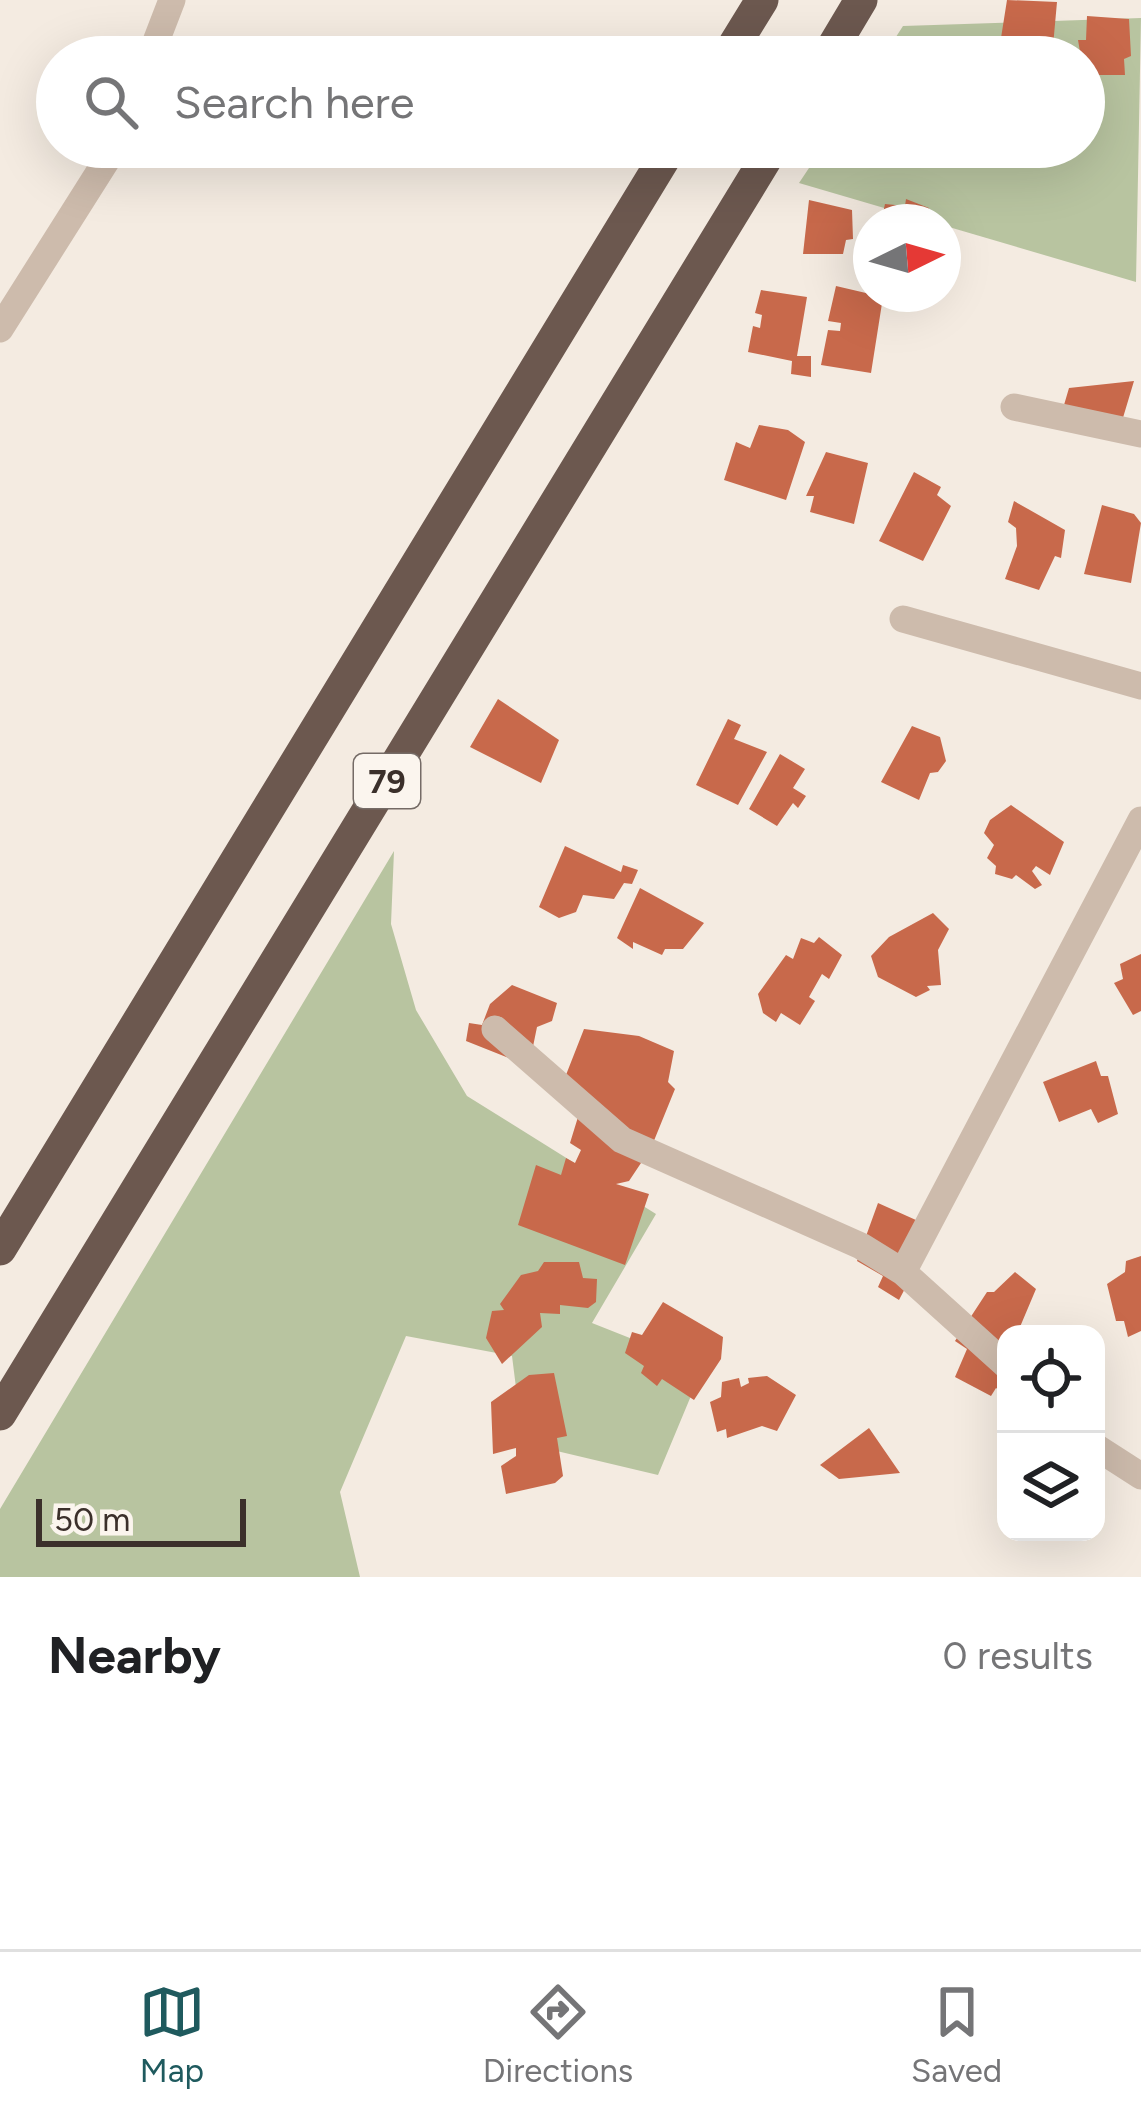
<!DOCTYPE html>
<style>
body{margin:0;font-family:Figtree,sans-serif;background:#f2f2f2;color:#202124}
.controls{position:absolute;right:36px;bottom:36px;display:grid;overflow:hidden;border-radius:24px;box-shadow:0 12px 48px #0002}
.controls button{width:108px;height:108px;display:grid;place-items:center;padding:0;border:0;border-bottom:3px solid #e0e0e0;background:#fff;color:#202124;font:60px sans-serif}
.compass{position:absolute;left:853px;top:204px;width:108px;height:108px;border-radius:50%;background:#fff;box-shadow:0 12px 48px #0002;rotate:85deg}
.scale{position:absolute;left:36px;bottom:30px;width:210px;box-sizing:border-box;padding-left:12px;border:6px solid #3b302b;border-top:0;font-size:33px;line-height:42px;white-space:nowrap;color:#3b302b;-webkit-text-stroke:9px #fbf5ee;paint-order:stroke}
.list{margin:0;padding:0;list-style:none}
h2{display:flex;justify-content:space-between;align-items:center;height:156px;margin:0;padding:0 48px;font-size:51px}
h2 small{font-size:39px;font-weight:400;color:#757577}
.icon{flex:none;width:66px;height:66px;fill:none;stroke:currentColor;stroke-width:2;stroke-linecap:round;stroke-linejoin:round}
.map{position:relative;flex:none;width:1141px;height:1577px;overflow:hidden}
.search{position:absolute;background:#fff;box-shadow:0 12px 48px #0002;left:36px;right:36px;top:36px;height:132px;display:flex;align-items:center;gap:30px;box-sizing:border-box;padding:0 42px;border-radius:66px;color:#757577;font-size:45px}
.sheet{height:372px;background:#fff}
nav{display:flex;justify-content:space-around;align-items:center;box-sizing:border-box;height:168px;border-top:3px solid #e0e0e0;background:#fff;font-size:33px;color:#757577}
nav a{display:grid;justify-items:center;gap:6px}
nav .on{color:#1f5a5e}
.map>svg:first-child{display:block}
.green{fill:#b8c4a0}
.building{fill:#c8694b}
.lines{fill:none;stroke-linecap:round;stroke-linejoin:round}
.minor{stroke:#cdbbac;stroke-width:27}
.trunk{stroke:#6c584f;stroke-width:33}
.labels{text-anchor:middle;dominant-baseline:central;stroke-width:12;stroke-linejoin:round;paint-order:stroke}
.shield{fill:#fbf5ee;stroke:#756b66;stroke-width:3}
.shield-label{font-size:33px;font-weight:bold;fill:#3b302b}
</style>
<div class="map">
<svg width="1141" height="1577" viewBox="0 0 1141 1577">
<rect width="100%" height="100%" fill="#f4ebe1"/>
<path class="green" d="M1141,18L1136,282L799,183L823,147H1084V57H883L903,26Z
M394,851L391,924L416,1010L467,1096L656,1214L592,1323L703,1367L658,1475L523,1443L512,1356L406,1336L340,1492L360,1577H0V1509Z"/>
<path class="building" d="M1007,0L1057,2L1052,57H998Z
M1087,16L1129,19L1131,56L1124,59L1125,75H1084L1078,40H1086Z
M906,199L929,208L927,222H881L885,204L905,206Z
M809,200L852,210L853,239L846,240L843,254H803Z
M836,286L883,297L871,373L821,365L828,330L840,331L841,323L828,321Z
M761,290L807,297L797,356H811V377L791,374L792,361L748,352L753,326L760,328L762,315L755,313Z
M1134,381L1116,441L1059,422L1069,388Z
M759,425L788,430L805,442L786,500L724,480L736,442L750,448Z
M826,452L868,463L854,524L810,512L814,496H806Z
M914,472L941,487L937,495L951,506L923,561L879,541Z
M1014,501L1065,530L1061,558L1055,556L1039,590L1005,579L1017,546L1016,528L1008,522Z
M1102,505L1134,514L1141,523L1131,583L1084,574Z
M498,699L559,740L541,783L470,747Z
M728,719L741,725L734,739L767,752L738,805L696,785Z
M912,726L940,737L946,761L938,772L930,773L919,800L881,782Z
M780,754L805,769L793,788L806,796L798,808L793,803L777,826L749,809Z
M1011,805L1064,842L1050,875L1036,866L1032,871L1042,885L1035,889L1016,875L1012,879L995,874L996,866L987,858L994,845L984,833L990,820Z
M565,846L621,872L623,865L638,870L632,884L624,883L614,899L583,895L576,912L559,918L539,907Z
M640,888L704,923L683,949H665L662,955L633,942V949L617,938Z
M933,913L949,929L938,950L941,985L927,986L930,990L916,997L878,977L871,956L889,937Z
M819,937L842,955L829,979L822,974L809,997L815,1001L800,1025L781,1013L776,1022L763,1013L758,994L786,955L793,959L801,938L814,943Z
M1141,954V1011L1133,1015L1114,983L1123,979L1120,964Z
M512,985L557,1003L552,1021L537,1027L529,1066L466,1041L469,1023L482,1025L490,1004Z
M584,1029L639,1036L674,1051L668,1082L675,1089L651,1148L629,1181L616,1184L649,1194L625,1265L518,1225L536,1165L561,1175L566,1158L575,1163L581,1150L570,1143L578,1117L564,1080Z
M1096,1061L1101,1076H1108L1118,1114L1098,1123L1091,1109L1059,1122L1043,1082Z
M878,1203L936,1229L899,1300L878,1287L883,1276L857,1261Z
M1141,1256V1331L1128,1337L1124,1321H1116L1107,1284L1125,1272L1126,1261Z
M544,1262H579L583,1278L597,1279L596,1302L588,1308L560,1305V1314L540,1313L542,1327L502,1364L486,1338L492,1311L504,1310L500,1304L521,1275L538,1271Z
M1015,1272L1036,1289L1017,1334H1006V1395L996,1388L991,1396L955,1377L967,1349L955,1341L987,1292H994Z
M663,1302L723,1337L721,1359L694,1400L662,1379L657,1386L641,1373L644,1366L625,1353L632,1332L642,1335Z
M554,1373L567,1436L557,1438L563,1476L555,1483L506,1494L501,1466L516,1456V1448L493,1454L491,1402L529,1375Z
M767,1376L796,1395L777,1431L762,1426L727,1438L726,1429L717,1432L710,1402L721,1397L722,1382L739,1378L741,1387L749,1383L748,1378Z
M869,1428L900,1473L839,1479L820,1465Z"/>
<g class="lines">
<path class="minor" d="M150,57L172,0
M0,329L115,147
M1014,407L1141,434
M903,619L1141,686
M495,1029L622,1140L861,1246L903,1272L1006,1365
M903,1272L1141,820
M1096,1447L1141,1476"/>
<path class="trunk" d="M727,57L762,0
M827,57L861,0
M0,1249L671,147
M0,1414L773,147"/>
</g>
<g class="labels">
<rect class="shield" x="354" y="754" width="66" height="54" rx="9"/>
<g class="shield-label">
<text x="387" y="781">79</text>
</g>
</g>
</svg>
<div class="controls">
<button><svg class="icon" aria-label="locate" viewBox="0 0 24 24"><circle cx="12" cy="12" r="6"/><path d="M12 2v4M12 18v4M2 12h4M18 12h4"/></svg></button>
<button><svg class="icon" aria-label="layers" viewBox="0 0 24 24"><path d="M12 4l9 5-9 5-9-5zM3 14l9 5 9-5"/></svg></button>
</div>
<svg class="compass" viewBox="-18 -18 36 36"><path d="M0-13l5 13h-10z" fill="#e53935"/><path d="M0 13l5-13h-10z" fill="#757577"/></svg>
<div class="scale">50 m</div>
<div class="search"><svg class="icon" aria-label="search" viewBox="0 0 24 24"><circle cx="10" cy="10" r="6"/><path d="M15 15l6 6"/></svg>Search here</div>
</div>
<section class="sheet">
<h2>Nearby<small>0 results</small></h2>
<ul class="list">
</ul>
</section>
<nav>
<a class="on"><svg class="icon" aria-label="map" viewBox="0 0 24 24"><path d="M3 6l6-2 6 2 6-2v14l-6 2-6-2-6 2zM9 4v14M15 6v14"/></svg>Map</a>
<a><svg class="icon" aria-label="directions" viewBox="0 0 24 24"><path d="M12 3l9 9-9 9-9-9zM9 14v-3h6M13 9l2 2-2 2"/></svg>Directions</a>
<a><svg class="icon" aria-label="saved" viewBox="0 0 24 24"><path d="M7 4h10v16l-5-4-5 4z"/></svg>Saved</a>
</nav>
